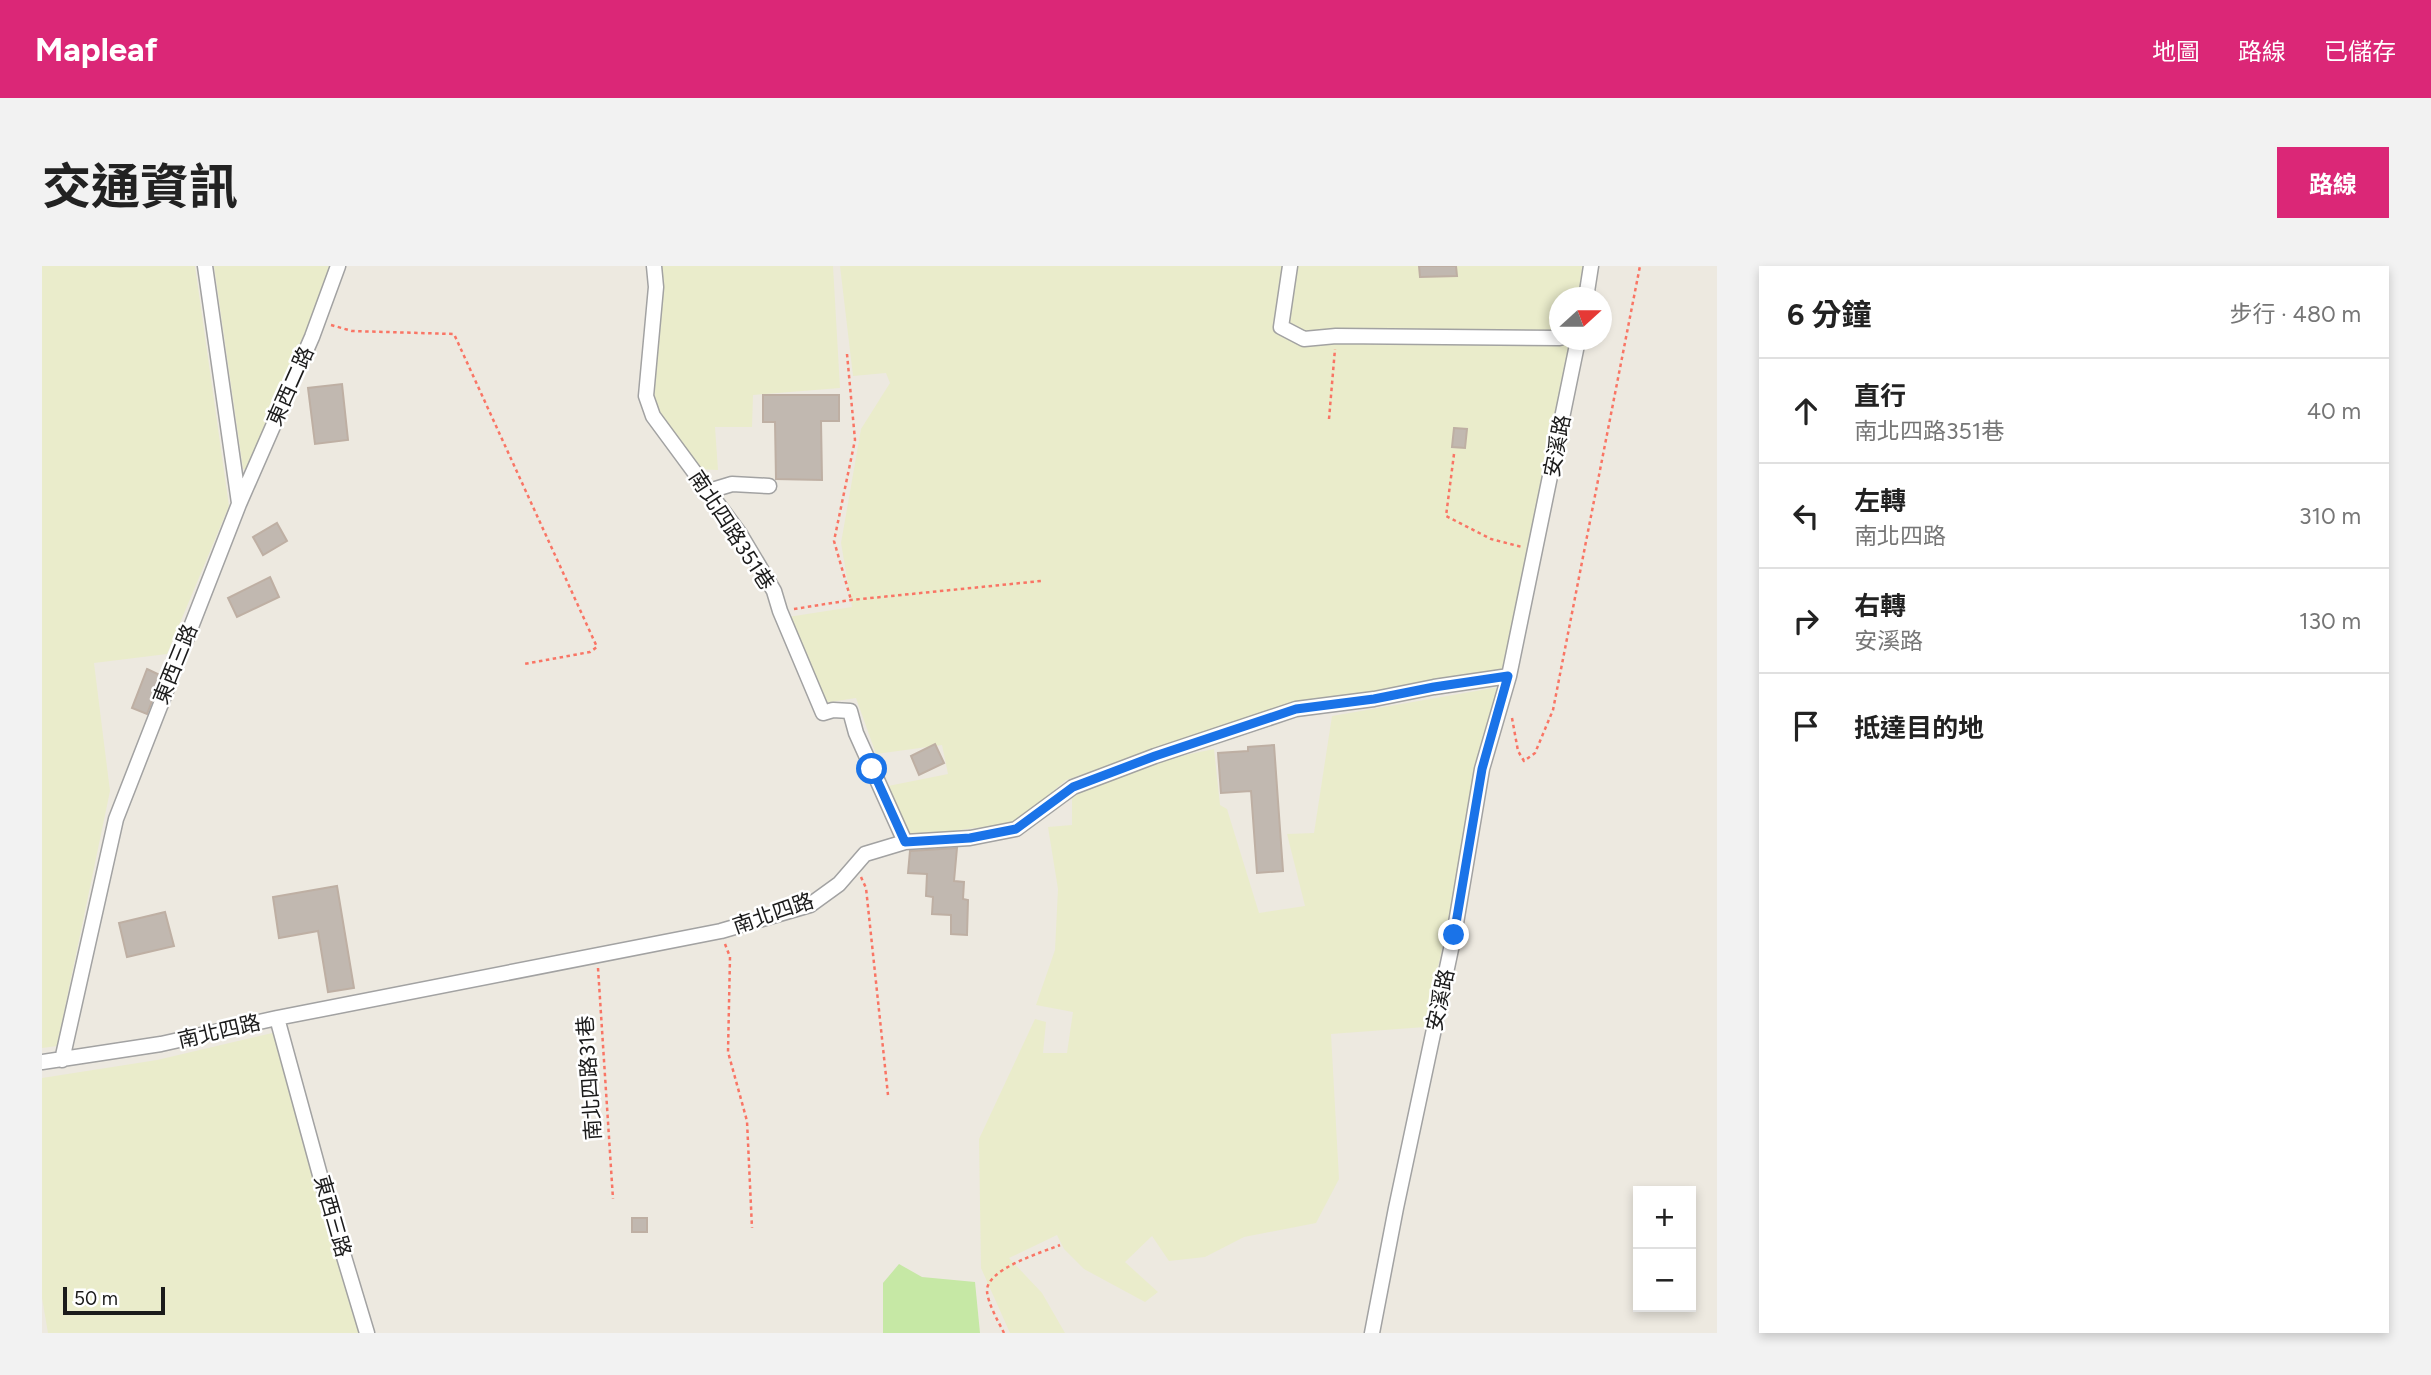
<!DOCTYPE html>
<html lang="zh-TW">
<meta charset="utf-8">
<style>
body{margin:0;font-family:Figtree,"Noto Sans TC",sans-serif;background:#f2f2f2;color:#222}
.controls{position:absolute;right:21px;bottom:21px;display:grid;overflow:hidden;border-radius:0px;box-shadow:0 4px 10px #0003}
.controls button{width:63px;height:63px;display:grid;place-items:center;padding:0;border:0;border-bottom:2px solid #e0e0e0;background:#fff;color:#222;font:35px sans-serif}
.compass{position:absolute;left:1507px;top:21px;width:63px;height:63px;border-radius:50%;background:#fff;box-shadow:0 4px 10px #0003;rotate:69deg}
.scale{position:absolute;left:21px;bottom:18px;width:102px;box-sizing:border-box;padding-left:7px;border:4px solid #1b1b1b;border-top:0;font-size:19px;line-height:24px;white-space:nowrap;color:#1b1b1b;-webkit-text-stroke:5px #fff;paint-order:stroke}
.stop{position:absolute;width:21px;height:21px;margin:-16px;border:5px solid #1a73e8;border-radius:50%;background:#fff}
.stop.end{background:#1a73e8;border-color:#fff;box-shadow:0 2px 7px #0008}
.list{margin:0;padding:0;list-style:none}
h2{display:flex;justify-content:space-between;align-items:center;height:91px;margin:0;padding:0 28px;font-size:30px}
h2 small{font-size:23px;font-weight:400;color:#767676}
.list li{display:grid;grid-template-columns:46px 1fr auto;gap:21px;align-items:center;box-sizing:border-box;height:105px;padding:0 28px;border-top:2px solid #e0e0e0}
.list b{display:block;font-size:26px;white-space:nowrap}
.list p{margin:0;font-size:23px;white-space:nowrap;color:#767676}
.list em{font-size:23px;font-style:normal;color:#767676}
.icon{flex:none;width:38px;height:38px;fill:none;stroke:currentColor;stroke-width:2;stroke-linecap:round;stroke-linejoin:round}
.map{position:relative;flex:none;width:1675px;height:1067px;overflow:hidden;border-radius:0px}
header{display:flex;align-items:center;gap:42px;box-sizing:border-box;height:98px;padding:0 35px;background:#db2777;color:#fff}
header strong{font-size:33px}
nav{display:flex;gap:38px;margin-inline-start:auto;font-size:24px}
.intro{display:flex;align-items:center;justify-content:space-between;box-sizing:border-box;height:168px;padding:0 42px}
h1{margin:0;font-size:49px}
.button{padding:18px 32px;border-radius:0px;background:#db2777;color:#fff;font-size:24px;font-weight:700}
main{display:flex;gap:42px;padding:0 42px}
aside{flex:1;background:#fff;border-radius:0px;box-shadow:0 4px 10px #0003}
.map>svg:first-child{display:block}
.farmland{fill:#eaeccb}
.grass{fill:#c6e8a5}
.building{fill:#c1b8b0;stroke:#beafa3;stroke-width:2}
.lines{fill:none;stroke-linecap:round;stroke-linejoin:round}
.minor-casing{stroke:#a2a2a2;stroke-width:17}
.path{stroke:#f97565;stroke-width:2.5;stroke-dasharray:3.5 3.5;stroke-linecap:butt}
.minor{stroke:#fff;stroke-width:14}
.route{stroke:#1a73e8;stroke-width:9}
.labels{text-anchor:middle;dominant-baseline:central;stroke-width:5;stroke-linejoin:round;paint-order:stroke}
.street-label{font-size:21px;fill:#1b1b1b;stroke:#fff}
</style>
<header>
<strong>Mapleaf</strong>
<nav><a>地圖</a><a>路線</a><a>已儲存</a></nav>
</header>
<div class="intro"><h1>交通資訊</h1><a class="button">路線</a></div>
<main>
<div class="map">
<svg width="1675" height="1067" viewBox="0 0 1675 1067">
<rect width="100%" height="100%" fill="#ede9e0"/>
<path class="farmland" d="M0,0H153L187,240L125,388L52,397L68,525L15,780L0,782Z
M172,0H292L287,38L207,204L201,203Z
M613,0H791L798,122L711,129L710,161H673L676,204L654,203L617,151L611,123Z
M798,0H1542L1536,31L1518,32V74H1528L1489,274L1460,405L1254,437L1024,514L974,557L868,570L846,520L906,508L900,479L834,488L814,432L782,437L746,351L810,341L799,277L819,163L848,117L844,107L811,110Z
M1457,421L1383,761L1289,768L1297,913L1274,957L1202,971L1163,991L1127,995L1110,970L1083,996L1116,1026L1103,1036L1042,1003L1022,983L1015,969L967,992L1000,1027L1023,1067H968L939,1002L937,873L993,753L1004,756L1001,787H1025L1031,746L994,739L1013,684L1016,623L1006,561L1030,559V529L1119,494L1172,483L1178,539L1185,543L1217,647L1263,640L1245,568L1272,567L1290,450Z
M239,765L321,1067H6L0,1032V812L115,794Z"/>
<path class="grass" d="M857,998L880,1011L933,1016L938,1067H841V1017Z"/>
<path class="building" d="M1377,0H1414L1415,10L1378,11Z
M300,118L306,174L273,178L266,122Z
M721,129H797V155H779L780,214L734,213L733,156H721Z
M1412,162L1425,163L1423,182L1410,181Z
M235,257L245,275L221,289L211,271Z
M228,311L237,331L195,351L186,332Z
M105,403L120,410L105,448L90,442Z
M893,478L902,497L877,509L869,490Z
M1232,479L1241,605L1215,607L1209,525L1179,527L1176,487L1206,485V481Z
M915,582L912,615L922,616L921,633L926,634L925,669L909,668V649L890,648L891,631L884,630L885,608L866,607L868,585Z
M295,620L312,722L286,726L276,665L237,672L231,631Z
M123,646L132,680L85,691L77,657Z
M590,952H605V966H590Z"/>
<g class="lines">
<defs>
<path id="minor" d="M163,0L197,237
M612,0L614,21L604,130L611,150L698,268L732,325L738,345L781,447L791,444L808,445L814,467L863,576
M1248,0L1239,61L1262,73L1294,70L1518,72
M1544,32L1549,0
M667,225L690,218L727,220
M235,752L284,931L325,1067
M20,794L74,553L197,238L270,71L296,0
M0,796L119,778L235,752L679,665L768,639L797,618L823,588L863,576L928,572L974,563L1031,521L1113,490L1254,443L1332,433L1392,421L1467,410
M1330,1067L1354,942L1412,669L1440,503L1467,410L1536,74"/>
</defs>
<use href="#minor" class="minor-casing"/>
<path class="path" d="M289,59L310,65L412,68L555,381L548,386L482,398
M805,88L813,174L792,275L809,334
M1287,153L1293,83
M1412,188L1404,250L1449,273L1480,281
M752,343L809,334L999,315
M1470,452L1476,485L1482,495L1493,487L1511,444L1598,0
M819,611L824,622L846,829
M683,678L688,691L686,786L705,855L710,962
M556,702L571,933
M962,1067C956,1055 946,1038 945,1025C944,1003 1001,986 1018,979"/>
<use href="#minor" class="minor"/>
</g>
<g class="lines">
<path class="route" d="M830,503L863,576L928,572L974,563L1031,521L1113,490L1254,443L1332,433L1392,421L1466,410L1440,503L1412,669"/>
</g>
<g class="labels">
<g class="street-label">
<text transform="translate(248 120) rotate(-66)">東西二路</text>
<text transform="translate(1515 180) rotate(-79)">安溪路</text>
<text transform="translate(690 264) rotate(57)">南北四路351巷</text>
<text transform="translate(133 398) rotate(-68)">東西三路</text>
<text transform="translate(731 647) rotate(-19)">南北四路</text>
<text transform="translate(1398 734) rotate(-78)">安溪路</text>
<text transform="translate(177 765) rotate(-13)">南北四路</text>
<text transform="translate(547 812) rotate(-94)">南北四路31巷</text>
<text transform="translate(291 950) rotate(74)">東西三路</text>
</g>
</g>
</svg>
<div class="controls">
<button>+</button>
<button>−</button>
</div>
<svg class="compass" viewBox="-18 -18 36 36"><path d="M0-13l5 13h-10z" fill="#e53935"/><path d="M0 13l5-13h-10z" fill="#767676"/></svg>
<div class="scale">50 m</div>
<div class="stop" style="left:830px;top:503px"></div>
<div class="stop end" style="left:1412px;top:669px"></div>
</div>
<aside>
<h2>6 分鐘<small>步行 · 480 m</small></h2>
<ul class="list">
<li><svg class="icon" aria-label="ahead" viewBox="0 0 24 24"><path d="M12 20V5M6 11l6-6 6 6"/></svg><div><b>直行</b><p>南北四路351巷</p></div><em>40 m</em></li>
<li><svg class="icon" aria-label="left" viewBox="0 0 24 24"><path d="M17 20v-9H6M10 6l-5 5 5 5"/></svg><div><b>左轉</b><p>南北四路</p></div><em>310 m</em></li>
<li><svg class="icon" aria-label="right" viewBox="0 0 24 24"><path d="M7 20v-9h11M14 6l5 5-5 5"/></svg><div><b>右轉</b><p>安溪路</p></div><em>130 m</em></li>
<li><svg class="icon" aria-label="arrive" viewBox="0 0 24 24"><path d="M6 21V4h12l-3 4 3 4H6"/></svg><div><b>抵達目的地</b></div></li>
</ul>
</aside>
</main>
